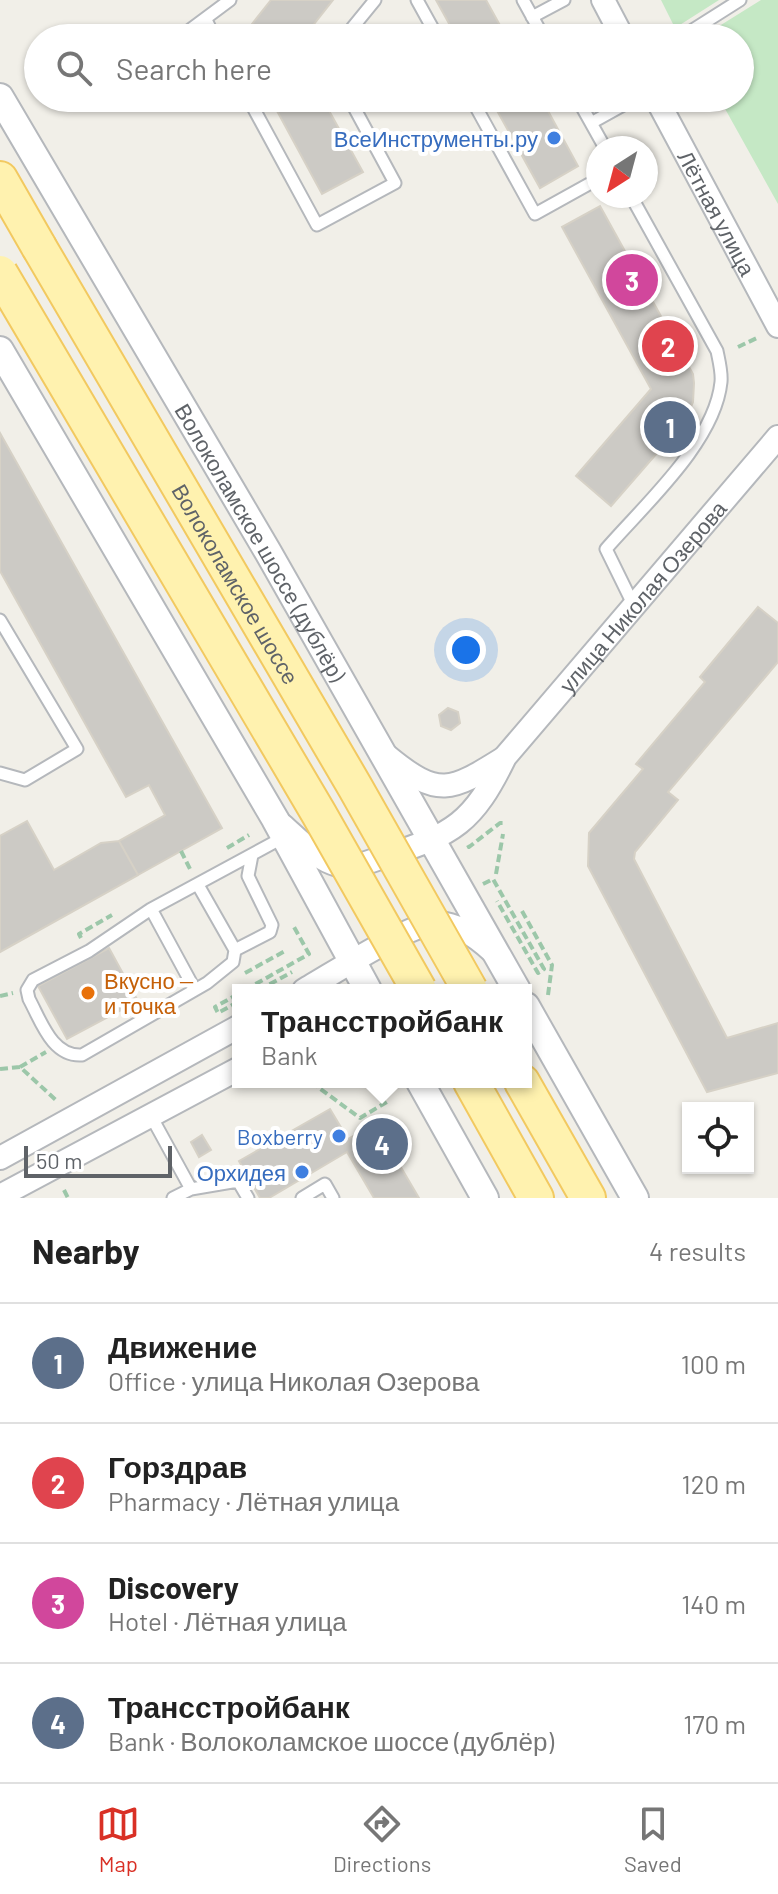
<!DOCTYPE html>
<meta charset="utf-8">
<style>
body{margin:0;font-family:Barlow,sans-serif;background:#f2f2f2;color:#222}
.controls{position:absolute;right:24px;bottom:24px;display:grid;overflow:hidden;border-radius:0px;box-shadow:0 2px 6px #0004}
.controls button{width:72px;height:72px;display:grid;place-items:center;padding:0;border:0;border-bottom:2px solid #e0e0e0;background:#fff;color:#222;font:40px sans-serif}
.compass{position:absolute;left:586px;top:136px;width:72px;height:72px;border-radius:50%;background:#fff;box-shadow:0 2px 6px #0004;rotate:216deg}
.scale{position:absolute;left:24px;bottom:20px;width:148px;box-sizing:border-box;padding-left:8px;border:4px solid #5f6368;border-top:0;font-size:22px;line-height:28px;white-space:nowrap;color:#5f6368;-webkit-text-stroke:6px #fff;paint-order:stroke}
.you{position:absolute;left:466px;top:650px;width:28px;height:28px;margin:-20px;border:6px solid #fff;border-radius:50%;background:#1a73e8;box-shadow:0 0 0 12px #1a73e833}
.badge{display:grid;place-items:center;width:52px;height:52px;border-radius:50%;background:#d93025;color:#fff;font-size:26px;font-weight:700}
.pin{position:absolute;translate:-50% -50%;border:4px solid #fff;box-shadow:0 2px 8px #0006}
.popup{position:absolute;left:232px;top:984px;width:300px;height:104px;box-sizing:border-box;display:grid;place-content:center;border-radius:0px;background:#fff;filter:drop-shadow(0 2px 6px #0005);font-size:26px;white-space:nowrap;color:#767676}
.popup b{font-size:30px;color:#222}
.popup::after{content:'';position:absolute;left:50%;top:100%;margin-left:-16px;border:16px solid transparent;border-top-color:#fff}
.list{margin:0;padding:0;list-style:none}
h2{display:flex;justify-content:space-between;align-items:center;height:104px;margin:0;padding:0 32px;font-size:34px}
h2 small{font-size:26px;font-weight:400;color:#767676}
.list li{display:grid;grid-template-columns:52px 1fr auto;gap:24px;align-items:center;box-sizing:border-box;height:120px;padding:0 32px;border-top:2px solid #e0e0e0}
.list b{display:block;font-size:30px;white-space:nowrap}
.list p{margin:0;font-size:26px;white-space:nowrap;color:#767676}
.list em{font-size:26px;font-style:normal;color:#767676}
.icon{flex:none;width:44px;height:44px;fill:none;stroke:currentColor;stroke-width:2;stroke-linecap:round;stroke-linejoin:round}
.map{position:relative;flex:none;width:778px;height:1198px;overflow:hidden}
.search{position:absolute;background:#fff;box-shadow:0 2px 6px #0004;left:24px;right:24px;top:24px;height:88px;display:flex;align-items:center;gap:20px;box-sizing:border-box;padding:0 28px;border-radius:44px;color:#767676;font-size:30px}
.sheet{height:584px;background:#fff}
nav{display:flex;justify-content:space-around;align-items:center;box-sizing:border-box;height:112px;border-top:2px solid #e0e0e0;background:#fff;font-size:22px;color:#767676}
nav a{display:grid;justify-items:center;gap:4px}
nav .on{color:#d93025}
.map>svg:first-child{display:block}
.green{fill:#c5e8c5}
.building{fill:#cccac5;stroke:#d6d1c6;stroke-width:2}
.lines{fill:none;stroke-linecap:round;stroke-linejoin:round}
.service-casing{stroke:#b5b8bc;stroke-width:15}
.minor-casing{stroke:#b5b8bc;stroke-width:26}
.tertiary-casing{stroke:#b5b8bc;stroke-width:30}
.primary-casing{stroke:#f2c960;stroke-width:38}
.path{stroke:#9cc7a9;stroke-width:4;stroke-dasharray:8 4;stroke-linecap:butt}
.service{stroke:#fff;stroke-width:11}
.minor{stroke:#fff;stroke-width:22}
.tertiary{stroke:#fff;stroke-width:26}
.primary{stroke:#fff2af;stroke-width:34}
.primary-bridge-casing{stroke:#f2c960;stroke-width:38;stroke-linecap:butt}
.primary-bridge{stroke:#fff2af;stroke-width:34}
.shop-dot{fill:#3f7fe0;stroke:#fff;stroke-width:3}
.food-dot{fill:#e8710a;stroke:#fff;stroke-width:3}
.labels{text-anchor:middle;dominant-baseline:central;stroke-width:8;stroke-linejoin:round;paint-order:stroke}
.shop-label{font-size:22px;fill:#366cbe;stroke:#fff;text-anchor:end}
.street-label{font-size:22px;fill:#5f6368;stroke:#fff}
.food-label{font-size:22px;fill:#c56008;stroke:#fff;text-anchor:start}
</style>
<div class="map">
<svg width="778" height="1198" viewBox="0 0 778 1198">
<rect width="100%" height="100%" fill="#f1efe8"/>
<path class="green" d="M661,0H719L675,28Z
M761,0H778V204L719,98H740V38H700Z"/>
<path class="building" d="M271,0H333L303,38H247L252,24Z
M436,0H486L507,38H457Z
M270,98H322L363,172L322,194Z
M490,98H541L578,166L540,188Z
M600,206L693,374L694,383L693,402L685,421L611,506L576,476L651,389L562,227Z
M0,433L222,828L138,875L119,841L165,815L149,785L126,797L0,571Z
M758,607L778,623V662L668,792L678,800L635,852L634,859L727,1038L778,1023V1073L707,1092L588,866L589,833L643,769L636,764L705,682L700,677Z
M448,708L458,712L460,723L451,730L441,726L439,715Z
M27,821L54,870L101,843L119,841L138,875L0,952V836Z
M109,948L138,1001L67,1039L38,986Z
M330,1109L348,1139L375,1123L419,1198H374L347,1152L269,1198H260L239,1161Z
M202,1135L211,1150L199,1157L191,1142Z"/>
<g class="lines">
<defs>
<path id="service" d="M417,0L438,38
M523,0L544,38
M532,17L564,0
M206,20L215,38
M179,38L230,0
M344,38L375,0
M680,38L740,0
M248,98L317,225L395,183L349,98
M471,98L535,214L598,179
M577,98L605,148
M591,123L636,98
M631,196L717,351C719,361 722,372 721,382C715,442 644,505 606,549L634,606
M0,620L77,749L25,780L0,773
M198,885L235,950L233,962L207,983L82,1055C52,1057 41,1021 29,999L27,990L33,980L89,951L151,909L284,837
M151,909L195,990
M235,950L270,932L272,925L248,876L252,855
M151,1116L191,1189
M173,1198L191,1189L238,1181L248,1198
M302,1198L325,1184L333,1198"/>
<g id="minor">
<path d="M603,0L623,38"/>
<path id="s1" d="M656,98L778,326"/>
<path d="M387,756C439,799 451,791 504,758"/>
<path id="s2" d="M282,825C298,839 317,860 338,865C354,869 371,861 386,856C454,834 473,823 505,757L778,437"/>
<path d="M304,990C331,975 411,922 438,923C459,924 477,937 492,951"/>
<path d="M0,1158L238,1027"/>
<path d="M0,1196L238,1069"/>
</g>
<g id="tertiary">
<path id="s3" d="M0,97L268,552L517,990"/>
<path d="M0,350L275,819L368,990"/>
<path d="M526,1006L635,1198"/>
<path d="M420,1082L485,1198"/>
</g>
<path id="primary" d="M0,179L39,247
M471,1082L536,1198
M522,1082L588,1198"/>
</defs>
<use href="#service" class="service-casing"/>
<use href="#minor" class="minor-casing"/>
<use href="#tertiary" class="tertiary-casing"/>
<use href="#primary" class="primary-casing"/>
<path class="path" d="M738,347L759,337
M468,845L469,847L500,823H505
M227,848L249,835
M181,851L190,869
M496,874L503,834
M483,884L493,879L544,969L538,973L497,901
M522,911L552,965L548,995
M81,938L79,934L112,915
M245,973L285,951
M245,990L309,954L294,927
M259,990L292,972
M238,994L215,1007L218,1013L238,1002
M0,996L13,993
M20,1067L46,1052
M0,1069L20,1067L57,1101
M311,1082L360,1118L390,1100
M64,1190L68,1198"/>
<use href="#service" class="service"/>
<use href="#minor" class="minor"/>
<use href="#tertiary" class="tertiary"/>
<use href="#primary" class="primary"/>
<defs>
<g id="primary-bridge">
<path id="s4" d="M39,247L355,787L470,990"/>
<path d="M0,273L319,814L419,990"/>
</g>
</defs>
<use href="#primary-bridge" class="primary-bridge-casing"/>
<use href="#primary-bridge" class="primary-bridge"/>
</g>
<g class="shop-dot">
<circle cx="554" cy="138" r="8"/>
<circle cx="339" cy="1136" r="8"/>
<circle cx="302" cy="1172" r="8"/>
</g>
<circle class="food-dot" cx="88" cy="993" r="8"/>
<g class="labels">
<g class="shop-label">
<text x="538" y="138">ВсеИнструменты.ру</text>
<text x="323" y="1136">Boxberry</text>
<text x="286" y="1172">Орхидея</text>
</g>
<g class="street-label">
<text stroke="none"><textPath href="#s1" startOffset="130">Лётная улица</textPath></text>
<text stroke="none"><textPath href="#s3" startOffset="516">Волоколамское шоссе (дублёр)</textPath></text>
<text stroke="none"><textPath href="#s4" startOffset="390">Волоколамское шоссе</textPath></text>
<text stroke="none"><textPath href="#s2" startOffset="492">улица Николая Озерова</textPath></text>
</g>
<g class="food-label">
<text x="104" y="980">Вкусно —<tspan x="104" dy="25">и точка</tspan></text>
</g>
</g>
</svg>
<div class="controls">
<button><svg class="icon" aria-label="locate" viewBox="0 0 24 24"><circle cx="12" cy="12" r="6"/><path d="M12 2v4M12 18v4M2 12h4M18 12h4"/></svg></button>
</div>
<svg class="compass" viewBox="-18 -18 36 36"><path d="M0-13l5 13h-10z" fill="#e53935"/><path d="M0 13l5-13h-10z" fill="#767676"/></svg>
<div class="scale">50 m</div>
<div class="you"></div>
<div class="pin badge" style="left:670px;top:427px;background:#5c6f8a">1</div>
<div class="pin badge" style="left:668px;top:346px;background:#e0444e">2</div>
<div class="pin badge" style="left:632px;top:280px;background:#d1479c">3</div>
<div class="pin badge" style="left:382px;top:1144px;background:#5c6f8a">4</div>
<div class="popup"><b>Трансстройбанк</b>Bank</div>
<div class="search"><svg class="icon" aria-label="search" viewBox="0 0 24 24"><circle cx="10" cy="10" r="6"/><path d="M15 15l6 6"/></svg>Search here</div>
</div>
<section class="sheet">
<h2>Nearby<small>4 results</small></h2>
<ul class="list">
<li><span class="badge" style="background:#5c6f8a">1</span><div><b>Движение</b><p>Office · улица Николая Озерова</p></div><em>100 m</em></li>
<li><span class="badge" style="background:#e0444e">2</span><div><b>Горздрав</b><p>Pharmacy · Лётная улица</p></div><em>120 m</em></li>
<li><span class="badge" style="background:#d1479c">3</span><div><b>Discovery</b><p>Hotel · Лётная улица</p></div><em>140 m</em></li>
<li><span class="badge" style="background:#5c6f8a">4</span><div><b>Трансстройбанк</b><p>Bank · Волоколамское шоссе (дублёр)</p></div><em>170 m</em></li>
</ul>
</section>
<nav>
<a class="on"><svg class="icon" aria-label="map" viewBox="0 0 24 24"><path d="M3 6l6-2 6 2 6-2v14l-6 2-6-2-6 2zM9 4v14M15 6v14"/></svg>Map</a>
<a><svg class="icon" aria-label="directions" viewBox="0 0 24 24"><path d="M12 3l9 9-9 9-9-9zM9 14v-3h6M13 9l2 2-2 2"/></svg>Directions</a>
<a><svg class="icon" aria-label="saved" viewBox="0 0 24 24"><path d="M7 4h10v16l-5-4-5 4z"/></svg>Saved</a>
</nav>
